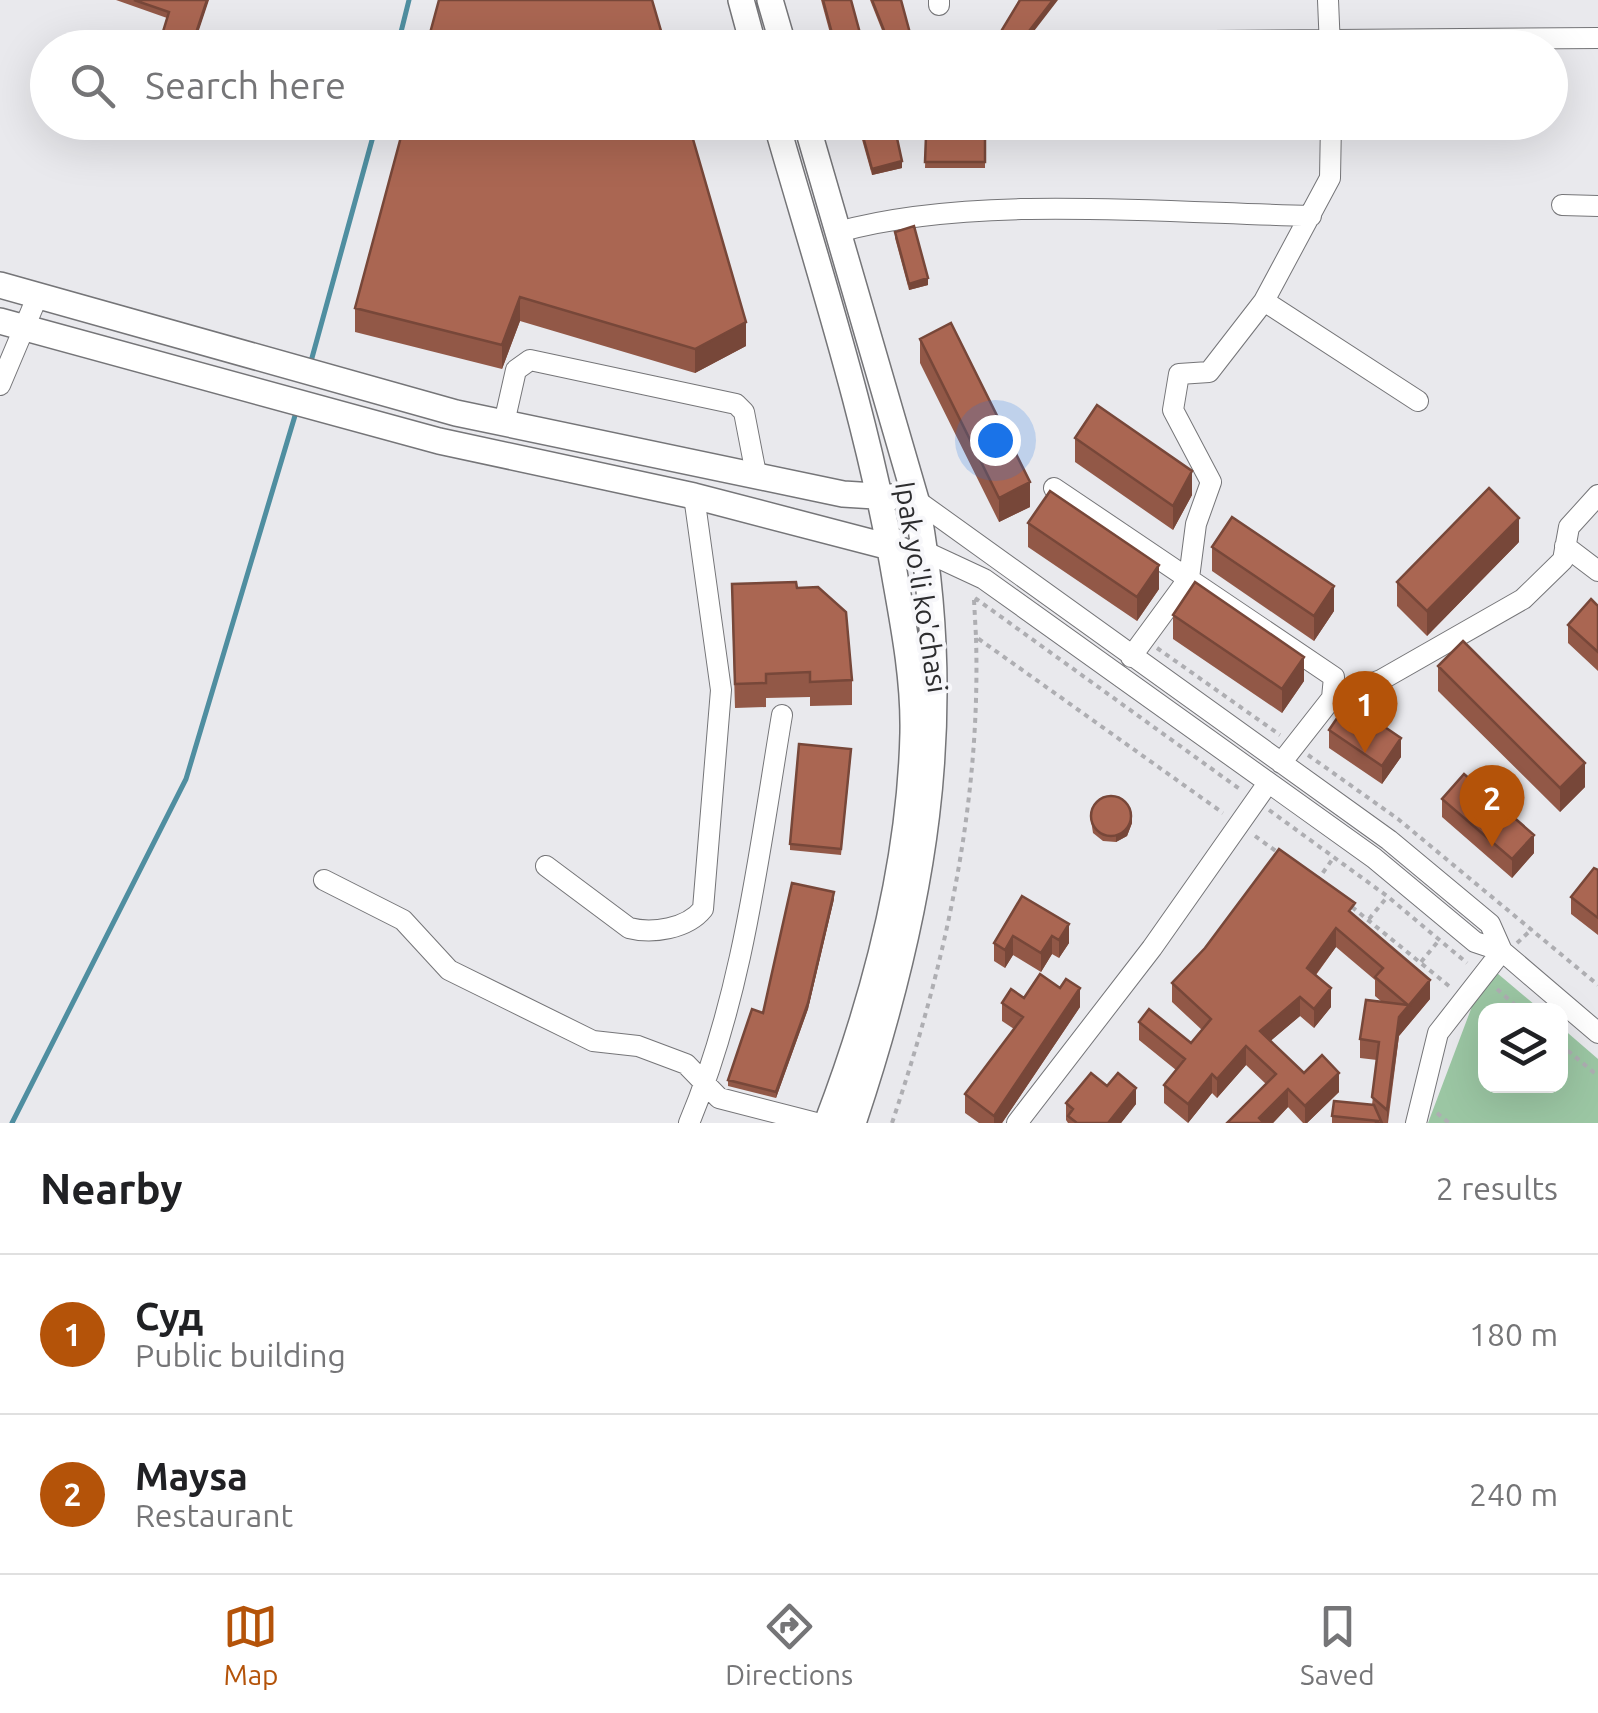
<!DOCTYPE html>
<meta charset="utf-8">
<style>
body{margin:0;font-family:Ubuntu,sans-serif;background:#f6f6f6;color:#202124}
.controls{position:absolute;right:30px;bottom:30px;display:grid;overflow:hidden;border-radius:20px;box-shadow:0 10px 40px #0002}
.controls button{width:90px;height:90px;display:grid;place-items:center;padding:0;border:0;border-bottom:2px solid #e0e0e0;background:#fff;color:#202124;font:50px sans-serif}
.you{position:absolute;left:995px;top:440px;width:35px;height:35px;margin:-25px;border:8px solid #fff;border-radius:50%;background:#1a73e8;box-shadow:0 0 0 15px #1a73e833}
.badge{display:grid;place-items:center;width:65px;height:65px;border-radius:50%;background:#b45309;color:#fff;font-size:32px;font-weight:700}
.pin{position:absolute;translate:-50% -82px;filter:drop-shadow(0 2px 5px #0008)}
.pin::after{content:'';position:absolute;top:52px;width:35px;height:30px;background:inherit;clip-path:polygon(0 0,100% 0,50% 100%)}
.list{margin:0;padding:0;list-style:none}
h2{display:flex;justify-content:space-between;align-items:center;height:130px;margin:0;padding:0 40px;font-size:42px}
h2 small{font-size:32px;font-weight:400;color:#757577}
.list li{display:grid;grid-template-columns:65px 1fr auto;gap:30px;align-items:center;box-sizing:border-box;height:160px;padding:0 40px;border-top:2px solid #e0e0e0}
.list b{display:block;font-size:38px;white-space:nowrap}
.list p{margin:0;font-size:32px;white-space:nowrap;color:#757577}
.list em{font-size:32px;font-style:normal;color:#757577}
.icon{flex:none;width:55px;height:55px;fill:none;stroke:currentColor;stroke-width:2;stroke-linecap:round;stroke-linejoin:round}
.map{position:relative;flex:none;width:1598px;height:1123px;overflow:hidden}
.search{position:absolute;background:#fff;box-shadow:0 10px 40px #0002;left:30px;right:30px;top:30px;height:110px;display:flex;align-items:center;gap:25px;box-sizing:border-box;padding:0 35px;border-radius:55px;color:#757577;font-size:38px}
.sheet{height:450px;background:#fff}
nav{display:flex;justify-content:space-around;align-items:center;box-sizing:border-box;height:140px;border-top:2px solid #e0e0e0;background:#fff;font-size:28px;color:#757577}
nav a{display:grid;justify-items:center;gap:5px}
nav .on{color:#b45309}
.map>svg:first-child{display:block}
.green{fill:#9bc6a3}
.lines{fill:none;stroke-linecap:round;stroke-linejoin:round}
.stream{stroke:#4f8ea0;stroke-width:5}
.minor-casing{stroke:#757578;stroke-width:22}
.major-casing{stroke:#757578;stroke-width:28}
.path{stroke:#aeaeb2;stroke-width:4;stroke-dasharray:5 5;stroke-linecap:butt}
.minor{stroke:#fff;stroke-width:20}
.major{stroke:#fff;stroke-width:25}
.wall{fill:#925847}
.shaded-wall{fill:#774739}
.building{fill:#aa6652;stroke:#774739;stroke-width:2.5}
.labels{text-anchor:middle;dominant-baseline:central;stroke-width:8;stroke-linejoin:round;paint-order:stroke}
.street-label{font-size:28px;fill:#2c2c2e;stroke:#f7f7fa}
</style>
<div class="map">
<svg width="1598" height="1123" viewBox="0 0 1598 1123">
<rect width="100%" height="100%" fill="#e9e9ed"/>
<path class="green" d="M1497,973L1541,1010L1486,1011V1086H1560L1561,1027L1598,1059V1123H1428L1474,1001Z"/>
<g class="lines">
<path class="stream" d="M397,48L409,0
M310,365L377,122
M12,1123L186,779L297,409"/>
<defs>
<path id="minor" d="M1328,0L1330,48
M939,5V0
M1097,42L1598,38
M1562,205L1598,206
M838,232C973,194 1168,213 1311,216
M1264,301L1418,401
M0,385L38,295
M504,423L516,370L530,360L736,404L744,412L756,474
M1054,488L1334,677L1332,698
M916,500L1389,840L1490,924L1502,951
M1565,546L1598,571
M926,552L984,579L1374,858L1475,942L1502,951L1598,1033
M1131,657L1189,578L1196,524L1211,482L1173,410L1179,374L1209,372L1264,301L1330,178L1331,122
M1281,763L1332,698L1381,680L1523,599L1563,560L1569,527L1598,495
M546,866L629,928C652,934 687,929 703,909L721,690L694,496
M324,880L403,920L449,970L593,1041L638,1046L686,1064L719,1098L816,1123
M689,1123C743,995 759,852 782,715
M1017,1123L1152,948L1268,783
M1416,1123L1438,1033L1502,951"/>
<path id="major" d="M741,0L754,48
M770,0L784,48
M776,122C820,275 870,427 896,583C905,633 914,683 913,733C910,866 874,1000 827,1123
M806,122L916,500C958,720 923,914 853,1123
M0,285L456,413L843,494L891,497
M0,321L439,441L694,496L901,550"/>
</defs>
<use href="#minor" class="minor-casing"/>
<use href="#major" class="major-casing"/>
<path class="path" d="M975,598L1241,790
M974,600L976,637L1223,813
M1157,648L1280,735
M1308,755L1398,819L1598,985
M1269,810L1387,896L1467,963
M1255,836L1280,854
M1317,881L1334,857
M1352,907L1449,986
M1369,919L1388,896
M1517,943L1532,929
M1421,962L1440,939
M1497,989L1522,1011
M1560,1044L1598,1076
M1437,1113L1449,1123
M892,1123C945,965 981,805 976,637"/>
<use href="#minor" class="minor"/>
<use href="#major" class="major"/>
</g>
<path class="wall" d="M116,0H209L167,18Z
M821,0H851L864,48H834Z
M870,0H901L914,48H889Z
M405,122L746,346L695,373L520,321L502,369L355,332V308Z
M857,122H921V135H896L902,168L872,175Z
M926,136H985V168H925Z
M895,232L928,285L909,290L895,238Z
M920,339L1030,507L999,522L920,363Z
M1075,438L1192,495L1173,530L1075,462Z
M1028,523L1159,589L1137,621L1028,547Z
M1519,542L1427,636L1397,606V582Z
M1212,547L1334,611L1314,641L1212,571Z
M797,588L852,680V705L810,706V697L766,698V707L735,708L732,608Z
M1598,606V671L1568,643V625Z
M1173,615L1304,681L1282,713L1173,639Z
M1438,666L1585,787L1560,812L1438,691Z
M1329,730L1401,757L1382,784L1329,748Z
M851,755L841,855L790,850V844Z
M1442,799L1534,853L1512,878L1442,817Z
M1090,814L1132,823L1127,836L1116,842L1103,841L1093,833Z
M1598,870V935L1571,914V897Z
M1022,896L1069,943L1059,958L1052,954L1041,972L1013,955L1005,968L994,961V943Z
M834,899L808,1009L776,1098L728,1086V1080L763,1013Z
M1355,916L1430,999L1399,1036L1388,1123H1332V1116L1372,1105L1377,1060L1360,1058V1039L1382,1002L1375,996V980L1336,947L1316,975L1331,1007L1314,1028L1300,1016L1270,1041L1304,1073L1339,1092L1307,1123H1303L1288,1107L1273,1123H1227L1266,1084L1246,1065L1217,1098L1212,1093L1188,1123L1164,1103V1085L1176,1070L1139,1040V1022L1191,1043L1202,1030L1172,1002V983Z
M1060,988L1080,1007L1002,1123H979L965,1113V1094L1014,1029L1002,1021V1003Z
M1107,1086L1136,1104L1121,1123H1068L1066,1120V1103Z"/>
<path class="shaded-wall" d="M207,0H209L193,48H191Z
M1053,0H1058L1021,48H1016Z
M902,161V168L872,175V169Z
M928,278V285L909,290V284Z
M520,297V321L502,369V345Z
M746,322V346L695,373V349Z
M1192,471V495L1173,530V506Z
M1030,482V507L999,522V498Z
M1519,518V542L1427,636V611Z
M1159,565V589L1137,621V597Z
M1334,586V611L1314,641V616Z
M1304,657V681L1282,713V689Z
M1401,738V757L1382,784V766Z
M1585,763V787L1560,812V788Z
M1132,817V823L1127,836L1116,842V836Z
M1534,835V853L1512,878V859Z
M834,892V899L808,1009L776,1098V1092Z
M1069,924V943L1059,958V940Z
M1336,928V947L1307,986V968Z
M1013,936V955L1005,968V950Z
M1052,936V954L1041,972V953Z
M1430,980V999L1399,1036L1387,1123V1110L1399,1017Z
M1080,988V1007L1002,1123H994V1116Z
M1331,988V1007L1314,1028V1009Z
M1300,997V1016L1260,1050V1031Z
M1246,1046V1065L1217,1098V1079Z
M1339,1073V1092L1307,1123H1305V1106Z
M1212,1074V1093L1188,1123V1104Z
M1136,1088V1104L1121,1123H1108Z
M1288,1089V1107L1273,1123H1259V1118Z"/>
<path class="building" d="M134,0H207L191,48H158L169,12Z
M439,0H652L666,48H426Z
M823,0H851L864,48H836Z
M872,0H901L914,48H891Z
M1020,0H1053L1016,48H991Z
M405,122H688L746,322L695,349L520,297L502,345L355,308Z
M859,122H921V129H895L902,161L872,169Z
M926,136H985V162H925Z
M914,226L928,278L909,284L895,232Z
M951,323L1030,482L999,498L920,339Z
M1097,405L1192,471L1173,506L1075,438Z
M1489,488L1519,518L1427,611L1397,582Z
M1050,491L1159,565L1137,597L1028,523Z
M1232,517L1334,586L1314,616L1212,547Z
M796,582L797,588L818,587L846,612L852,680L810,682V672L766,674V683L735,684L732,584Z
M1195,582L1304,657L1282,689L1173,615Z
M1591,599L1598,606V652L1568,625Z
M1463,641L1585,763L1560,788L1438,666Z
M1348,702L1401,738L1382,766L1329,730Z
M799,744L851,749L841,849L790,844Z
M1464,774L1534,835L1512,859L1442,799Z
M1091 816a20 20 0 1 1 40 0a20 20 0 1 1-40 0Z
M1279,849L1355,903L1349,911L1430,980L1399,1017L1387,1110L1372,1097L1379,1042L1360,1039L1366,1000L1408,1005L1375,977L1383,968L1336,928L1307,968L1331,988L1314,1009L1300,997L1260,1031L1304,1073L1322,1055L1339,1073L1305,1106L1288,1089L1259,1118L1264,1123H1227L1276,1074L1246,1046L1217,1079L1212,1074L1188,1104L1164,1085L1185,1059L1139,1022L1149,1009L1191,1043L1211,1019L1172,983L1205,948Z
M1594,868L1598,870V918L1571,897Z
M792,883L834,892L808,1003L776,1092L728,1080L752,1009L763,1013Z
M1022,896L1069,924L1059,940L1052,936L1041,953L1013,936L1005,950L994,943Z
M1040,974L1060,988L1066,979L1080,988L994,1116L965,1094L1023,1017L1002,1003L1011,989L1024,998Z
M1091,1073L1107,1086L1118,1073L1136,1088L1108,1123H1077L1068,1116L1073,1109L1066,1103Z
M1334,1101L1374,1105L1382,1123H1376L1378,1121L1332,1116Z"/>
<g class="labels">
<g class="street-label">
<text transform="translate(922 587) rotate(81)">Ipak yo'li ko'chasi</text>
</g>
</g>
</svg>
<div class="controls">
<button><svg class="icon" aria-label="layers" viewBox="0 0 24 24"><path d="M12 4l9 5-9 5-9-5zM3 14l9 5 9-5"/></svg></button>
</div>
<div class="you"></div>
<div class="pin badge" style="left:1365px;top:753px">1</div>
<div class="pin badge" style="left:1492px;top:847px">2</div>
<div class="search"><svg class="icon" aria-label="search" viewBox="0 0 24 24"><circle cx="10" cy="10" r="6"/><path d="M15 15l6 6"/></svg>Search here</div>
</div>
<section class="sheet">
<h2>Nearby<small>2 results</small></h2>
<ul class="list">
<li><span class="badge">1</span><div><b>Суд</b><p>Public building</p></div><em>180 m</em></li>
<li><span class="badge">2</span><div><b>Maysa</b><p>Restaurant</p></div><em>240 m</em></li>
</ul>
</section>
<nav>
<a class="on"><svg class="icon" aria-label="map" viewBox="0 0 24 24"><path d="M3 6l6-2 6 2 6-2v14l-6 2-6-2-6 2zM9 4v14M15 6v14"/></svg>Map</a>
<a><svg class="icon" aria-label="directions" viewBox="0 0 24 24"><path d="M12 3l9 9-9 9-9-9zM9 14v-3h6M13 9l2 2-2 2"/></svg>Directions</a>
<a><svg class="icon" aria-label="saved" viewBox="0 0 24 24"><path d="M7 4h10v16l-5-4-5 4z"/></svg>Saved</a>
</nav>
